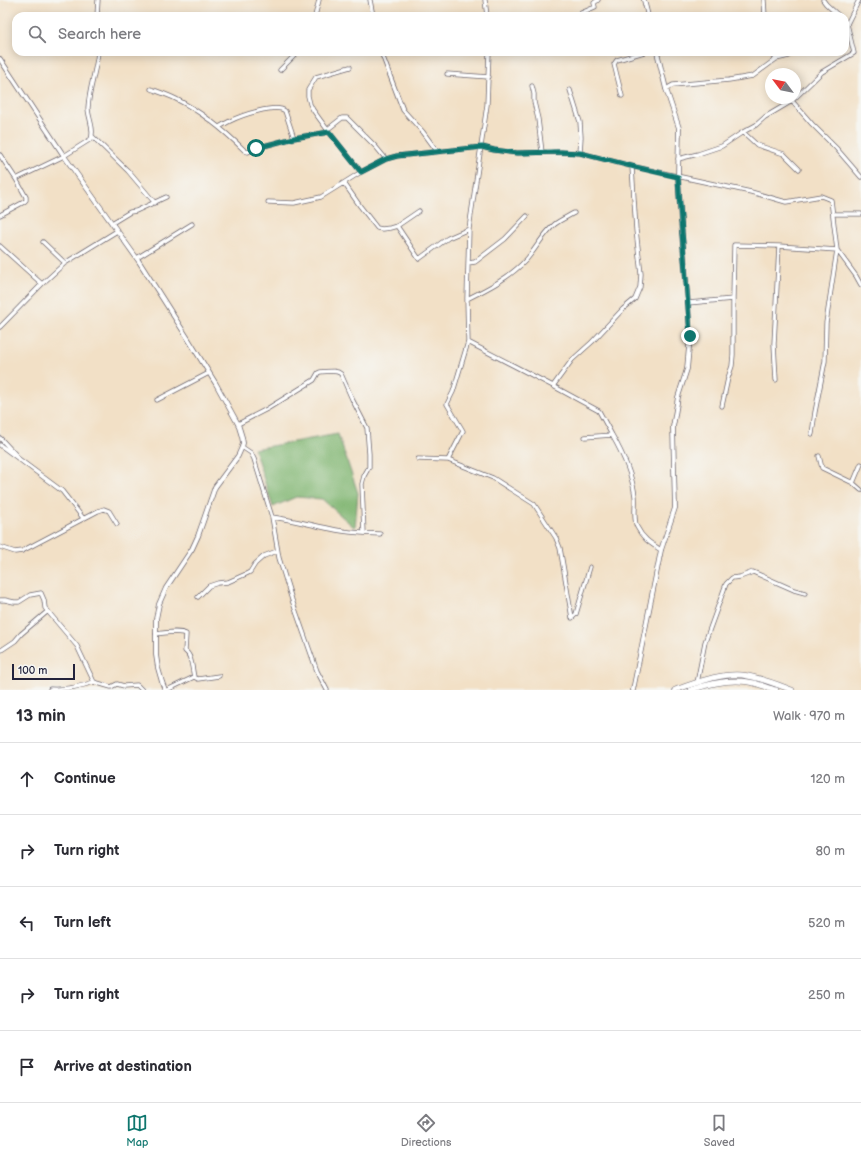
<!DOCTYPE html>
<meta charset="utf-8">
<style>
body{margin:0;font-family:"Balsamiq Sans",sans-serif;background:#f7f7f7;color:#2b2b33}
.compass{position:absolute;left:765px;top:68px;width:36px;height:36px;border-radius:50%;background:#fff;box-shadow:0 2px 10px #0003;rotate:302deg}
.scale{position:absolute;left:12px;bottom:10px;width:63px;box-sizing:border-box;padding-left:4px;border:2px solid #22223b;border-top:0;font-size:11px;line-height:14px;white-space:nowrap;color:#22223b;-webkit-text-stroke:3px #f6f6f2;paint-order:stroke}
.stop{position:absolute;width:12px;height:12px;margin:-9px;border:3px solid #0f766e;border-radius:50%;background:#fff}
.stop.end{background:#0f766e;border-color:#fff;box-shadow:0 1px 4px #0008}
.list{margin:0;padding:0;list-style:none}
h2{display:flex;justify-content:space-between;align-items:center;height:52px;margin:0;padding:0 16px;font-size:17px}
h2 small{font-size:13px;font-weight:400;color:#7c7c81}
.list li{display:grid;grid-template-columns:26px 1fr auto;gap:12px;align-items:center;box-sizing:border-box;height:72px;padding:0 16px;border-top:1px solid #e1e1e2}
.list b{display:block;font-size:15px;white-space:nowrap}
.list em{font-size:13px;font-style:normal;color:#7c7c81}
.icon{flex:none;width:22px;height:22px;fill:none;stroke:currentColor;stroke-width:2;stroke-linecap:round;stroke-linejoin:round}
.map{position:relative;flex:none;width:861px;height:690px;overflow:hidden}
.search{position:absolute;background:#fff;box-shadow:0 2px 10px #0003;left:12px;right:12px;top:12px;height:44px;display:flex;align-items:center;gap:10px;box-sizing:border-box;padding:0 14px;border-radius:12px;color:#7c7c81;font-size:15px}
.sheet{height:412px;background:#fff}
nav{display:flex;justify-content:space-around;align-items:center;box-sizing:border-box;height:56px;border-top:1px solid #e1e1e2;background:#fff;font-size:11px;color:#7c7c81}
nav a{display:grid;justify-items:center;gap:2px}
nav .on{color:#0f766e}
.map>svg:first-child{display:block}
.forest{fill:#81b672;stroke:#526c56}
.lines{fill:none;stroke-linecap:round;stroke-linejoin:round}
.minor-casing{stroke:#6b646c;stroke-width:5}
.tertiary-casing{stroke:#6b646c;stroke-width:5.5}
.primary-casing{stroke:#6b646c;stroke-width:6}
.minor{stroke:#fff;stroke-width:3.5}
.tertiary{stroke:#fff;stroke-width:4}
.primary{stroke:#fff;stroke-width:5}
.route{stroke:#0f766e;stroke-width:5}
</style>
<div class="map">
<svg width="861" height="690" viewBox="0 0 861 690">
<rect width="100%" height="100%" fill="#f6f6f2"/>
<filter id="ink" filterUnits="userSpaceOnUse"><feTurbulence type="fractalNoise" baseFrequency=".025" numOctaves="2"/><feDisplacementMap in="SourceGraphic" scale="8" xChannelSelector="R" yChannelSelector="G"/><feConvolveMatrix kernelMatrix="1 2 1 2 8 2 1 2 1" color-interpolation-filters="sRGB"/></filter>
<filter id="wash" filterUnits="userSpaceOnUse"><feTurbulence type="fractalNoise" baseFrequency=".012" numOctaves="4" result="noise"/><feDisplacementMap in="SourceGraphic" scale="16" xChannelSelector="R" yChannelSelector="G"/><feGaussianBlur stdDeviation="0.9" result="paint"/><feColorMatrix in="noise" values="0 0 0 0 0 0 0 0 0 0 0 0 0 0 0 0 0 1.4 0 .05"/><feComposite in="paint" operator="in"/></filter>
<g filter="url(#wash)">
<rect width="100%" height="100%" fill="#f2e0c6"/>
<path class="forest" d="M338,434L358,493L355,528L322,499L296,497L273,507L254,449Z"/>
</g>
<g filter="url(#ink)">
<g class="lines">
<defs>
<path id="minor" d="M370,0L373,16
M485,0L487,16
M764,0L765,16
M823,0L826,4L839,16
M97,16L98,0
M315,16L319,0
M574,16L595,7L594,3L598,0
M847,24L859,0
M381,52L403,110L423,132L437,151
M776,59L789,56
M350,67L316,77L308,90V96L310,104L313,110L329,132L361,172
M280,70L298,52
M447,74L489,77
M532,86L534,94V102L538,119L542,152
M151,89C159,92 168,95 176,99C202,112 225,131 245,151L248,152L256,148L294,138L329,132
M666,89L673,85L729,80L753,76L776,59L772,52
M570,90L580,122L581,137L580,153
M622,96L614,64L617,60L644,52
M792,101L812,124L836,148L861,177
M219,127C223,125 226,123 230,121C240,116 276,103 285,111L294,138
M328,129L342,118H347L376,147L386,159
M743,132L756,125L765,117L792,101L822,72L854,53L847,24L845,22
M92,136L128,171L155,203
M0,155L16,179L26,197V200L24,202L0,215
M678,159L698,154L722,146L743,132L757,145L784,154L799,169
M16,179L64,156L91,139C95,129 88,117 88,108C89,89 96,71 98,52
M344,183L360,206L377,228L382,229L390,228L397,226L419,211
M268,202L294,203L321,197L361,172L386,159L397,156L482,147L494,150L517,153L560,152L580,153L635,167L751,192L786,202L821,196L831,200L837,250L826,323L825,361L815,412L812,434
M833,214H861
M112,223L130,212L136,211L166,197
M397,226L419,259L448,238L469,229
M43,242L65,263
M0,246L42,284
M137,258L192,224
M468,263L475,262L505,239L527,216
M467,299C489,288 509,278 526,260C536,249 543,234 555,224C560,220 567,217 574,213
M688,303L733,299L734,245L779,246L837,250L856,276L861,285
M0,327L42,284L65,263L117,231
M468,342L553,386L599,411L612,435L585,437
M776,380L774,344L779,246
M553,386L572,360L592,342L623,309L635,299L640,287L641,274L636,230L632,167
M157,400L209,373
M722,406L728,378L732,366L733,355V299
M238,424L267,409L314,380L318,373L320,372C327,372 336,369 341,374L352,399L367,428L369,454V467L364,476L362,484L364,533
M612,435C623,454 632,474 635,496C636,505 633,520 637,527C643,539 650,543 661,550
M0,438L16,455
M0,445L62,491L83,518
M242,447L251,453L254,459L272,517C294,520 315,526 336,530C351,533 365,533 380,534
M819,456L822,468L853,483L861,490
M418,459L448,460L493,478L534,504L556,538L560,548L572,618L576,614L590,567
M448,460L463,431L447,404L453,392L468,342L467,299L469,229L487,105L489,52
M853,483L861,464
M272,517L279,558L292,600L317,671L327,690
M0,547L15,552L22,551L98,511L104,509L109,511L117,524
M198,597L209,586L218,583L228,582L246,574L250,572L255,564L264,556L277,551
M0,600H5L14,602H19L30,595L41,593L44,600L45,608L77,646L94,682L111,687L117,684L124,686L137,685L142,690
M156,634C165,633 178,630 186,634L185,651C192,655 192,669 194,677
M0,651L15,641L21,634L48,611
M697,683L705,642L726,584L732,578L740,577L753,572L794,590L805,593
M50,689C66,690 79,687 94,682
M167,690L194,677L198,679L219,676"/>
<path id="tertiary" d="M644,0L648,16
M0,59L64,156L138,260L187,337L216,384L238,424L242,437L243,443L242,447L238,456L215,487L198,536L192,549L166,588L159,604L156,619V655L158,668L162,682L165,690
M633,690L661,550L675,508L673,427L678,397L687,369L690,336L688,303L681,223L678,177L679,128L666,89L657,52"/>
<path id="primary" d="M675,690C696,683 719,673 742,675C759,677 776,684 792,690
M691,690C711,683 733,678 754,683C761,685 769,688 776,690"/>
</defs>
<use href="#minor" class="minor-casing"/>
<use href="#tertiary" class="tertiary-casing"/>
<use href="#primary" class="primary-casing"/>
<use href="#minor" class="minor"/>
<use href="#tertiary" class="tertiary"/>
<use href="#primary" class="primary"/>
</g>
</g>
<g class="lines" filter="url(#ink)">
<path class="route" d="M256,148L294,138L329,132L361,172L386,159L397,156L482,147L494,150L517,153L560,152L580,153L635,167L678,177C681,230 687,283 690,336"/>
</g>
</svg>
<svg class="compass" viewBox="-18 -18 36 36"><path d="M0-13l5 13h-10z" fill="#e53935"/><path d="M0 13l5-13h-10z" fill="#7c7c81"/></svg>
<div class="scale">100 m</div>
<div class="stop" style="left:256px;top:148px"></div>
<div class="stop end" style="left:690px;top:336px"></div>
<div class="search"><svg class="icon" aria-label="search" viewBox="0 0 24 24"><circle cx="10" cy="10" r="6"/><path d="M15 15l6 6"/></svg>Search here</div>
</div>
<section class="sheet">
<h2>13 min<small>Walk · 970 m</small></h2>
<ul class="list">
<li><svg class="icon" aria-label="ahead" viewBox="0 0 24 24"><path d="M12 20V5M6 11l6-6 6 6"/></svg><div><b>Continue</b></div><em>120 m</em></li>
<li><svg class="icon" aria-label="right" viewBox="0 0 24 24"><path d="M7 20v-9h11M14 6l5 5-5 5"/></svg><div><b>Turn right</b></div><em>80 m</em></li>
<li><svg class="icon" aria-label="left" viewBox="0 0 24 24"><path d="M17 20v-9H6M10 6l-5 5 5 5"/></svg><div><b>Turn left</b></div><em>520 m</em></li>
<li><svg class="icon" aria-label="right" viewBox="0 0 24 24"><path d="M7 20v-9h11M14 6l5 5-5 5"/></svg><div><b>Turn right</b></div><em>250 m</em></li>
<li><svg class="icon" aria-label="arrive" viewBox="0 0 24 24"><path d="M6 21V4h12l-3 4 3 4H6"/></svg><div><b>Arrive at destination</b></div></li>
</ul>
</section>
<nav>
<a class="on"><svg class="icon" aria-label="map" viewBox="0 0 24 24"><path d="M3 6l6-2 6 2 6-2v14l-6 2-6-2-6 2zM9 4v14M15 6v14"/></svg>Map</a>
<a><svg class="icon" aria-label="directions" viewBox="0 0 24 24"><path d="M12 3l9 9-9 9-9-9zM9 14v-3h6M13 9l2 2-2 2"/></svg>Directions</a>
<a><svg class="icon" aria-label="saved" viewBox="0 0 24 24"><path d="M7 4h10v16l-5-4-5 4z"/></svg>Saved</a>
</nav>
